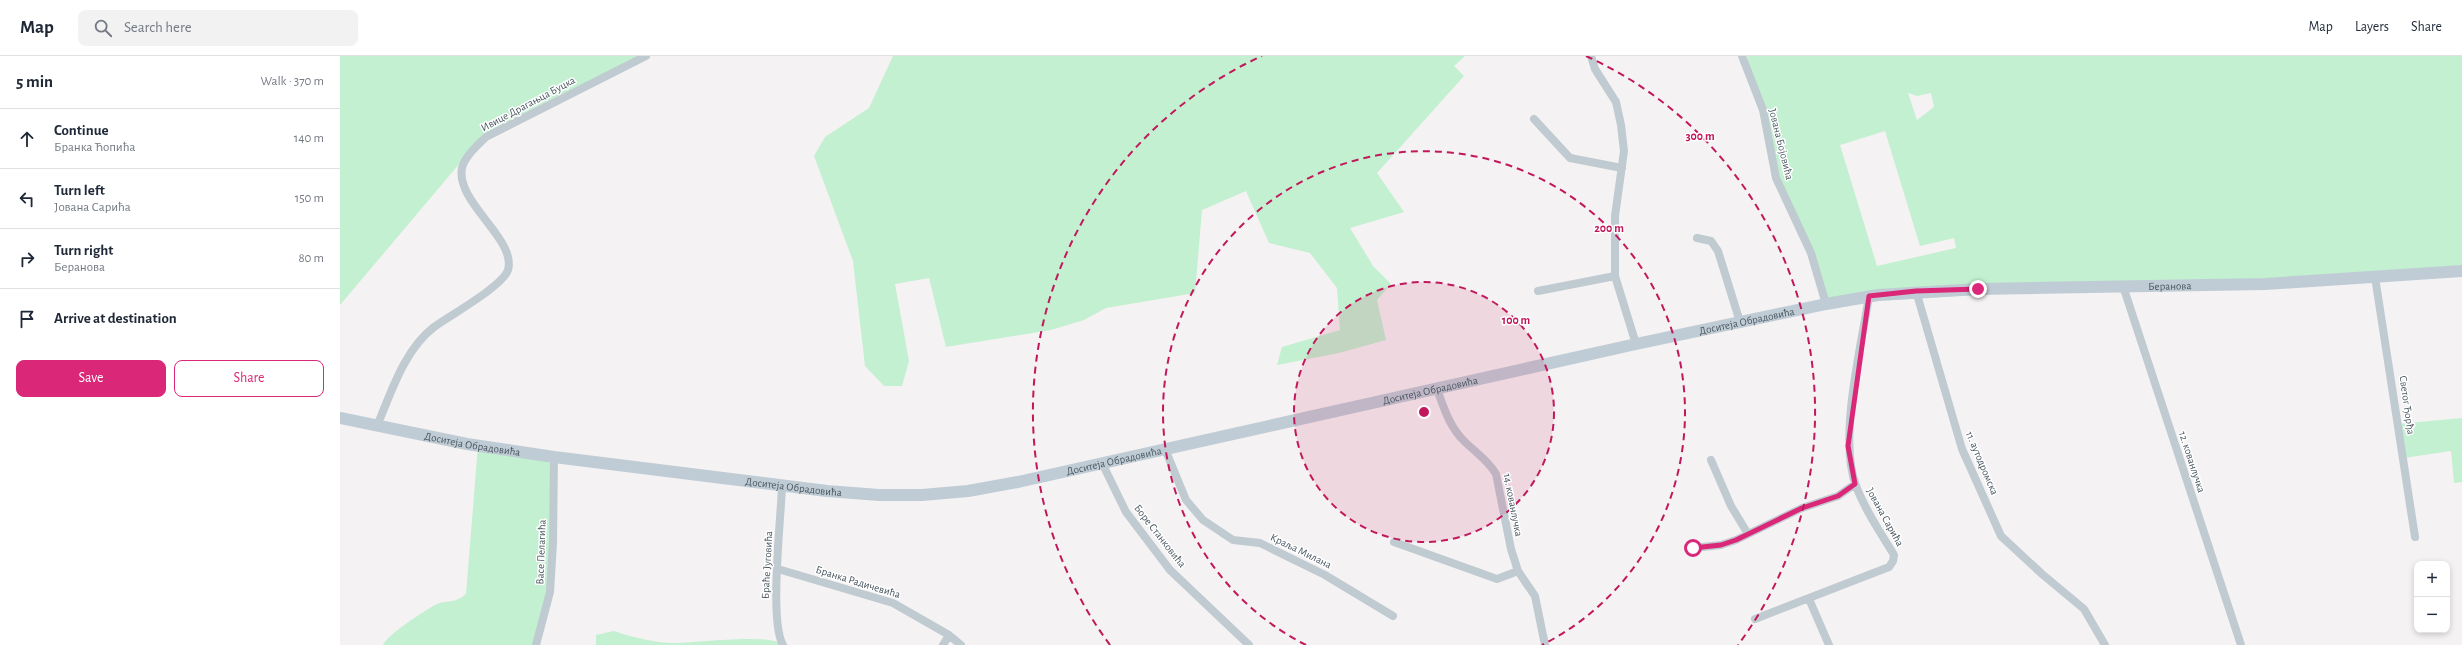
<!DOCTYPE html>
<meta charset="utf-8">
<style>
body{margin:0;font-family:"Alegreya Sans",sans-serif;background:#f2f2f3;color:#1f2937}
.controls{position:absolute;right:12px;bottom:12px;display:grid;overflow:hidden;border-radius:8px;box-shadow:0 2px 6px #0003}
.controls button{width:36px;height:36px;display:grid;place-items:center;padding:0;border:0;border-bottom:1px solid #e0e1e3;background:#fff;color:#1f2937;font:20px sans-serif}
.stop{position:absolute;width:12px;height:12px;margin:-9px;border:3px solid #db2777;border-radius:50%;background:#fff}
.stop.end{background:#db2777;border-color:#fff;box-shadow:0 1px 4px #0008}
.list{margin:0;padding:0;list-style:none}
h2{display:flex;justify-content:space-between;align-items:center;height:52px;margin:0;padding:0 16px;font-size:17px}
h2 small{font-size:13px;font-weight:400;color:#747a83}
.list li{display:grid;grid-template-columns:26px 1fr auto;gap:12px;align-items:center;box-sizing:border-box;height:60px;padding:0 16px;border-top:1px solid #e0e1e3}
.list b{display:block;font-size:15px;white-space:nowrap}
.list p{margin:0;font-size:13px;white-space:nowrap;color:#747a83}
.list em{font-size:13px;font-style:normal;color:#747a83}
.actions{display:flex;gap:8px;padding:12px 16px}
.actions a{flex:1;padding:9px 0;border:1px solid #db2777;border-radius:8px;text-align:center;font-size:14px;color:#db2777}
.actions .main{background:#db2777;color:#fff}
.icon{flex:none;width:22px;height:22px;fill:none;stroke:currentColor;stroke-width:2;stroke-linecap:round;stroke-linejoin:round}
.map{position:relative;flex:none;width:2122px;height:589px;overflow:hidden}
header{display:flex;align-items:center;gap:24px;box-sizing:border-box;height:56px;padding:0 20px;background:#fff;border-bottom:1px solid #e0e1e3}
header strong{font-size:19px}
nav{display:flex;gap:22px;margin-inline-start:auto;font-size:14px}
.search{width:280px;height:36px;background:#f2f2f3;display:flex;align-items:center;gap:10px;box-sizing:border-box;padding:0 14px;border-radius:8px;color:#747a83;font-size:15px}
main{display:flex}
aside{flex:1;background:#fff}
.map>svg:first-child{display:block}
.green{fill:#c2f0d0;fill-rule:evenodd}
.lines{fill:none;stroke-linecap:round;stroke-linejoin:round}
.street{stroke:#c0cad1;stroke-width:8}
.secondary{stroke:#c0ccd5;stroke-width:12}
.route{stroke:#db2777;stroke-width:5}
.ring{fill:none;stroke:#c2185b;stroke-width:2;stroke-dasharray:7 5}
.labels{text-anchor:middle;dominant-baseline:central;stroke-width:3;stroke-linejoin:round;paint-order:stroke}
.street-label{font-size:11px;fill:#495760;stroke:#fff}
.centre{fill:#c2185b;stroke:#fff;stroke-width:2}
.ring-label{font-size:12px;text-anchor:middle;font-weight:bold;fill:#c2185b;stroke:#fff;stroke-width:3;stroke-linejoin:round;paint-order:stroke}
</style>
<header>
<strong>Map</strong>
<div class="search"><svg class="icon" aria-label="search" viewBox="0 0 24 24"><circle cx="10" cy="10" r="6"/><path d="M15 15l6 6"/></svg>Search here</div>
<nav><a>Map</a><a>Layers</a><a>Share</a></nav>
</header>
<main>
<aside>
<h2>5 min<small>Walk · 370 m</small></h2>
<ul class="list">
<li><svg class="icon" aria-label="ahead" viewBox="0 0 24 24"><path d="M12 20V5M6 11l6-6 6 6"/></svg><div><b>Continue</b><p>Бранка Ћопића</p></div><em>140 m</em></li>
<li><svg class="icon" aria-label="left" viewBox="0 0 24 24"><path d="M17 20v-9H6M10 6l-5 5 5 5"/></svg><div><b>Turn left</b><p>Јована Сарића</p></div><em>150 m</em></li>
<li><svg class="icon" aria-label="right" viewBox="0 0 24 24"><path d="M7 20v-9h11M14 6l5 5-5 5"/></svg><div><b>Turn right</b><p>Беранова</p></div><em>80 m</em></li>
<li><svg class="icon" aria-label="arrive" viewBox="0 0 24 24"><path d="M6 21V4h12l-3 4 3 4H6"/></svg><div><b>Arrive at destination</b></div></li>
</ul>
<div class="actions"><a class="main">Save</a><a>Share</a></div>
</aside>
<div class="map">
<svg width="2122" height="589" viewBox="0 0 2122 589">
<rect width="100%" height="100%" fill="#f4f2f2"/>
<path class="green" d="M0,0H306L146,81L120,107L0,249Z
M553,0H1125L1114,10L1124,20L1037,117L1064,156L1010,172L1033,210L1051,228L1037,244L1046,284L999,297L937,309L942,291L1000,274L997,232L970,197L929,187L906,135L862,154L855,237L766,252L744,264L711,274L606,291L589,222L555,228L569,305L562,330H544L525,310L513,205L474,100L485,81L529,52Z
M1407,0H2122V215L1783,230L1486,248L1471,197L1436,122ZM1568,37L1577,40L1591,37L1594,51L1577,64ZM1545,75L1580,190L1614,182L1616,192L1537,210L1500,89Z
M2122,362V426L2114,427L2111,395L2064,402L2058,368Z
M138,390L214,401L210,536L196,589H43C47,579 84,555 95,549C106,543 113,549 126,538Z
M274,575C292,581 309,585 328,587C352,588 427,576 444,589H256V579Z"/>
<g class="lines">
<path class="street" d="M1251,0L1255,13L1276,46L1281,69L1284,95L1275,160V220L1296,288
M1402,0L1423,54L1436,122L1471,197L1486,248
M1194,63L1230,102L1282,112
M1357,182L1371,185L1378,195L1400,266
M2035,221L2075,481
M1783,230L1901,589
M1198,235L1275,220
M1576,235L1622,393L1661,480L1702,518L1744,553L1765,589
M1097,333C1104,352 1109,370 1124,385C1135,396 1148,404 1156,418L1171,493L1178,515L1195,540L1205,589
M37,370C51,337 64,294 94,271C109,260 163,230 168,214C177,183 115,146 122,112C125,100 138,89 146,81L306,0
M825,393L846,444L863,464L893,484L920,487L985,519L1053,560
M1371,404L1391,450L1408,478
M762,407L786,456L830,514L909,589
M442,430C441,462 429,566 443,589
M1054,486L1157,523L1178,515
M1353,492L1381,489L1396,484L1462,452L1498,440L1515,428
M438,513L553,547L609,579L603,589
M1469,543L1489,589
M1415,563L1549,511L1553,505L1554,499C1540,476 1525,454 1516,430C1498,382 1521,292 1529,240
M609,579L621,589
M196,589L210,536L213,487L214,401"/>
<path class="secondary" id="s1" d="M0,362L127,388L214,401L487,435L539,439H582L628,435L678,426L1296,288L1486,248L1538,239L1638,233L1925,228L2122,215"/>
</g>
<g class="lines">
<path class="route" d="M1353,492L1381,489L1396,484L1462,452L1498,440L1515,428L1508,390L1529,240L1576,235L1638,233"/>
</g>
<circle cx="1084" cy="356" r="130" fill="#c2185b" fill-opacity=".12"/>
<g class="ring">
<circle cx="1084" cy="356" r="130"/>
<path d="M966 589A261 261 0 1 1 1202 589"/>
<path d="M770 589A391 391 0 0 1 922 0M1246 0A391 391 0 0 1 1398 589"/>
</g>
<g class="labels">
<g class="street-label">
<text transform="translate(188 48) rotate(-28)">Ивице Драгањца Буцка</text>
<text transform="translate(1441 88) rotate(76)">Јована Бојовића</text>
<text stroke="none"><textPath href="#s1" startOffset="1857">Беранова</textPath></text>
<text stroke="none"><textPath href="#s1" startOffset="1431">Доситеја Обрадовића</textPath></text>
<text stroke="none"><textPath href="#s1" startOffset="1107">Доситеја Обрадовића</textPath></text>
<text transform="translate(2067 349) rotate(82)">Светог Ђорђа</text>
<text stroke="none"><textPath href="#s1" startOffset="135">Доситеја Обрадовића</textPath></text>
<text stroke="none"><textPath href="#s1" startOffset="783">Доситеја Обрадовића</textPath></text>
<text transform="translate(1852 406) rotate(72)">12. кованлучка</text>
<text transform="translate(1642 407) rotate(67)">11. аутодромска</text>
<text stroke="none"><textPath href="#s1" startOffset="459">Доситеја Обрадовића</textPath></text>
<text transform="translate(1173 449) rotate(79)">14. кованлучка</text>
<text transform="translate(1545 461) rotate(61)">Јована Сарића</text>
<text transform="translate(820 480) rotate(52)">Боре Станковића</text>
<text transform="translate(961 495) rotate(26)">Краља Милана</text>
<text transform="translate(201 496) rotate(-88)">Васе Пелагића</text>
<text transform="translate(427 509) rotate(-87)">Браће Југовића</text>
<text transform="translate(518 526) rotate(17)">Бранка Радичевића</text>
</g>
</g>
<circle cx="1084" cy="356" r="6" class="centre"/>
<g class="ring-label">
<text x="1360" y="84">300 m</text>
<text x="1269" y="176">200 m</text>
<text x="1176" y="268">100 m</text>
</g>
</svg>
<div class="controls">
<button>+</button>
<button>−</button>
</div>
<div class="stop" style="left:1353px;top:492px"></div>
<div class="stop end" style="left:1638px;top:233px"></div>
</div>
</main>
